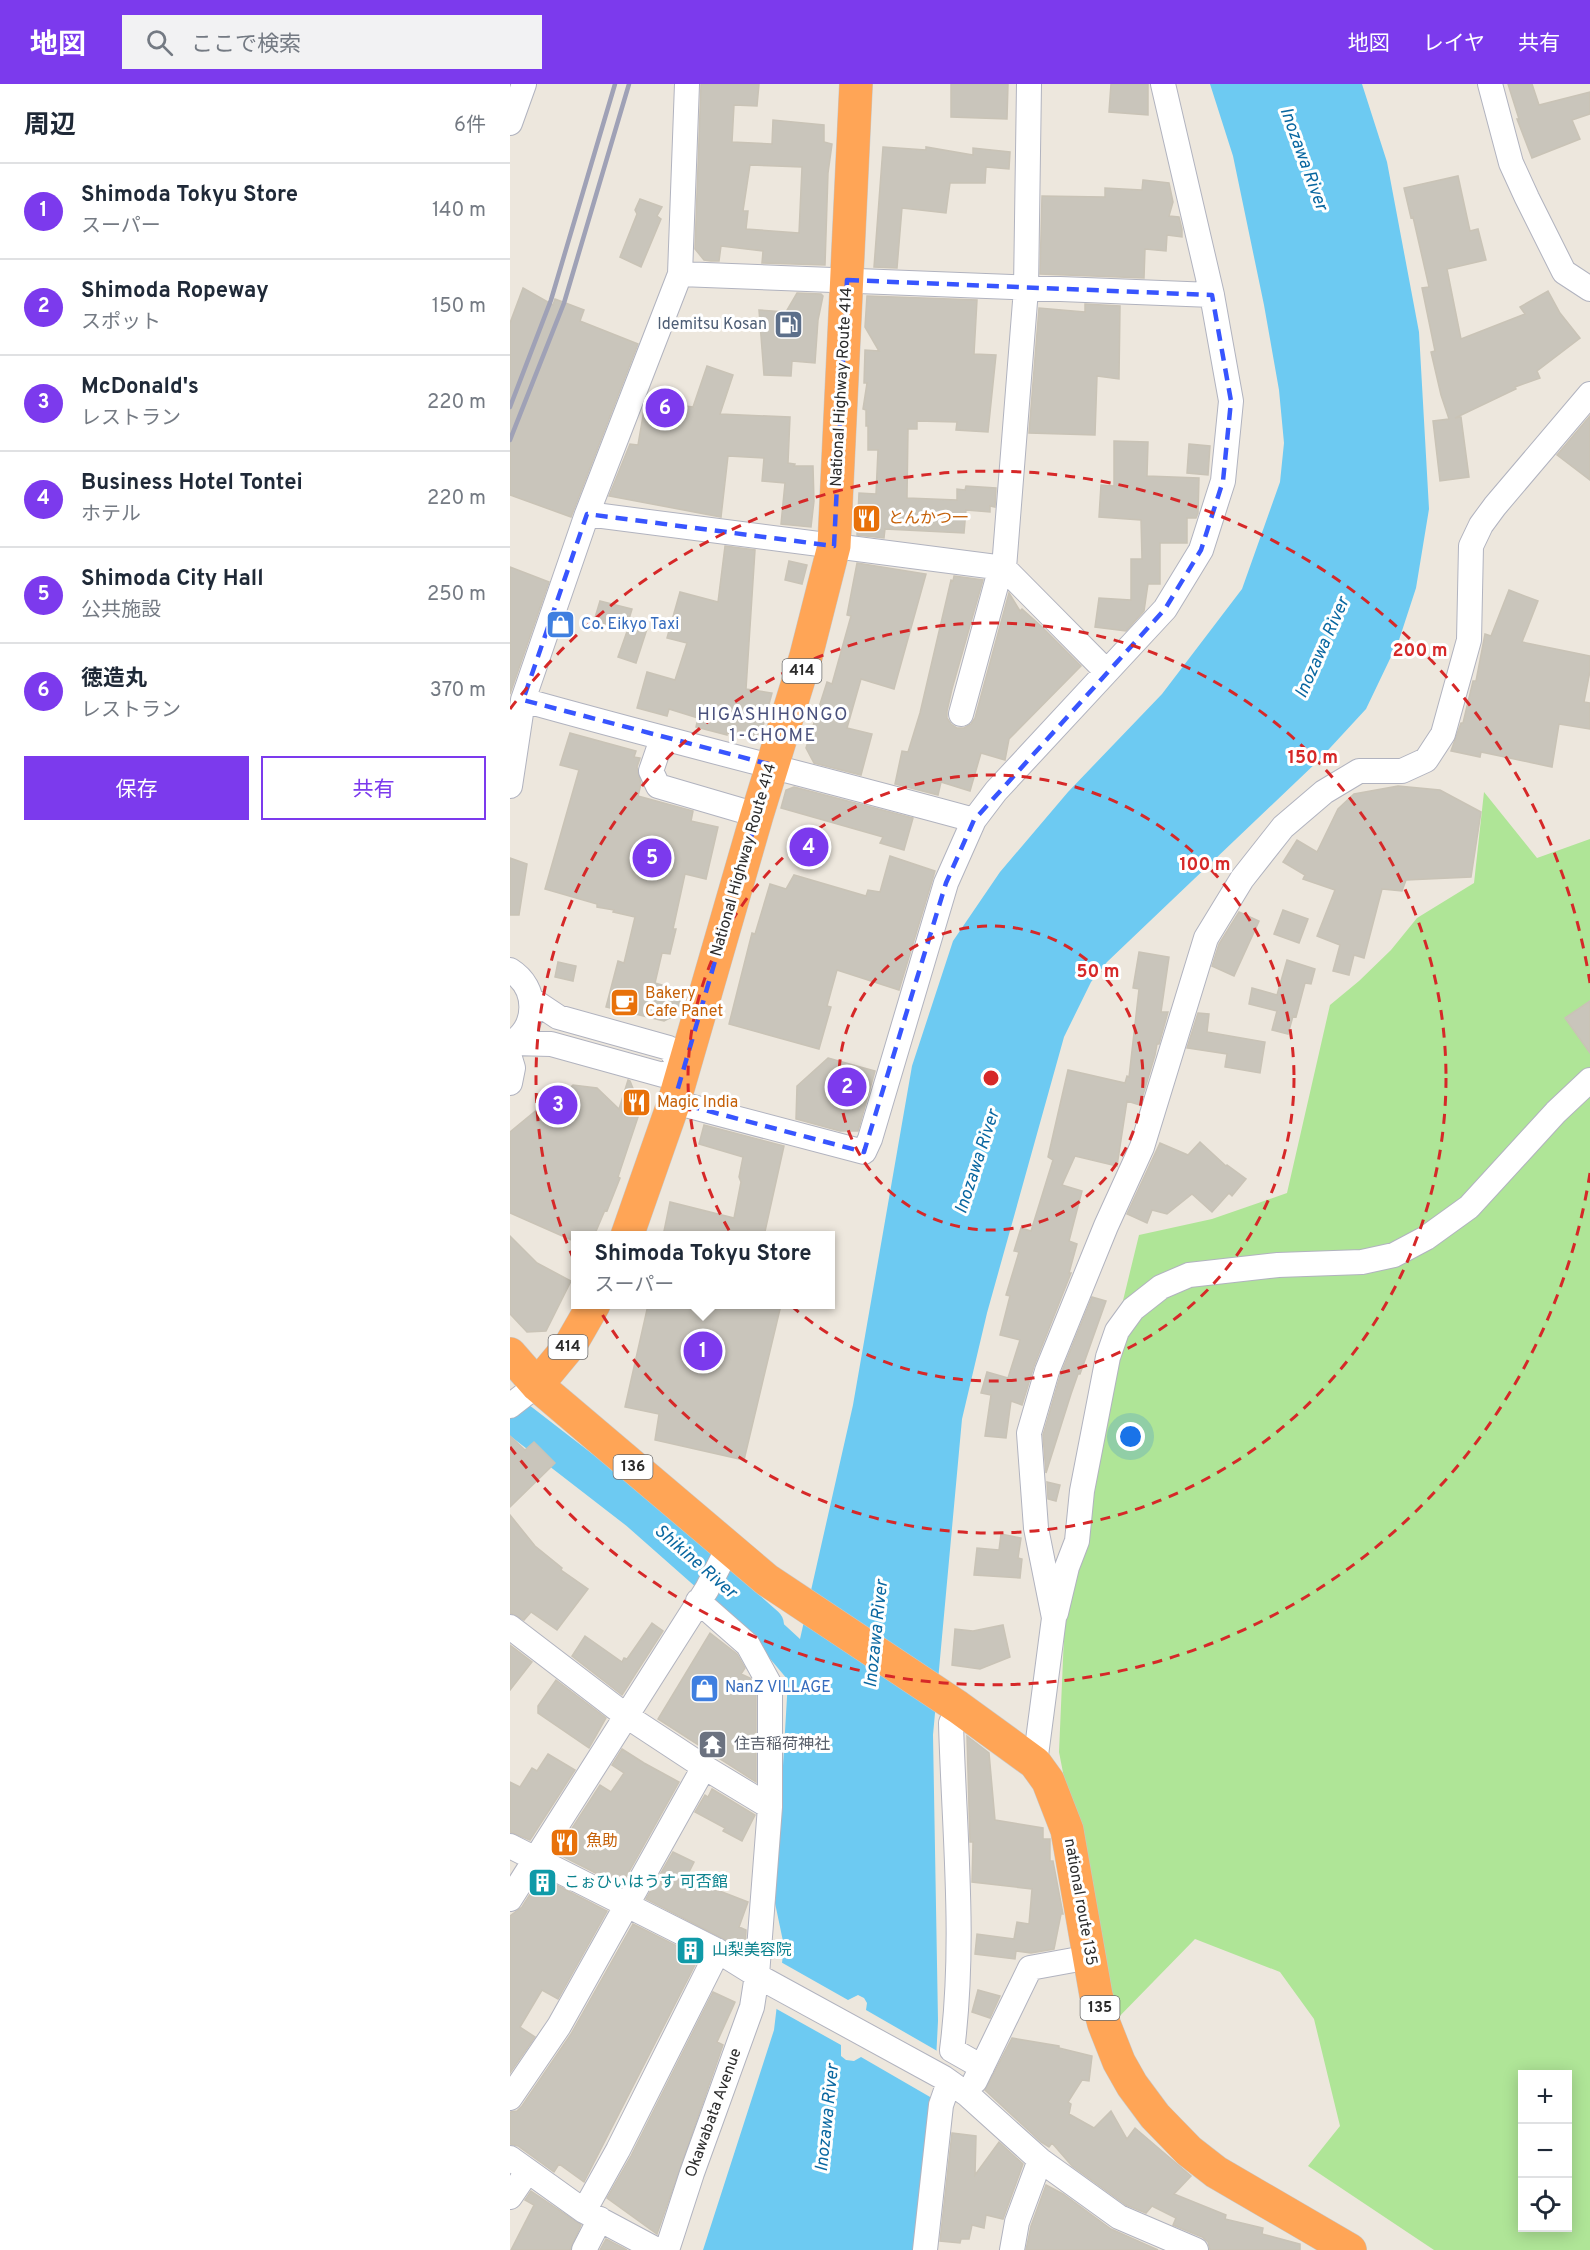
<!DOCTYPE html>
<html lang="ja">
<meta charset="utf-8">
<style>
body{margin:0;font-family:Overpass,"Noto Sans JP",sans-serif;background:#f2f2f3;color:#1f2937}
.controls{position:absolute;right:18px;bottom:18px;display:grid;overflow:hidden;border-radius:0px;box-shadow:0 3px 15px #0003}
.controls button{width:54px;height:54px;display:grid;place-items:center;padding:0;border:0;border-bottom:2px solid #e0e1e3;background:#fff;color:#1f2937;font:30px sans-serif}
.you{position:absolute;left:621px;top:1353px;width:21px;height:21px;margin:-15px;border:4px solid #fff;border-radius:50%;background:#1a73e8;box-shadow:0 0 0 9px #1a73e833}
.badge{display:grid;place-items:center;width:39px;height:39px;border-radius:50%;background:#7c3aed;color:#fff;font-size:20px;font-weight:700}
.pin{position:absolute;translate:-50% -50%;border:3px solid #fff;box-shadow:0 2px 6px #0006}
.popup{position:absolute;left:61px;top:1147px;width:264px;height:78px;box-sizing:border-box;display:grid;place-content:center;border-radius:0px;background:#fff;filter:drop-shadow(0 2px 4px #0005);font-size:20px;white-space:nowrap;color:#747a83}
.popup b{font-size:22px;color:#1f2937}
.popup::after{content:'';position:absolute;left:50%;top:100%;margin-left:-12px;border:12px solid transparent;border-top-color:#fff}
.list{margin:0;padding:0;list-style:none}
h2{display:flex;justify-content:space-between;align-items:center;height:78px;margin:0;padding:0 24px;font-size:26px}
h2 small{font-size:20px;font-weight:400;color:#747a83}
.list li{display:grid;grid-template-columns:39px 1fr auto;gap:18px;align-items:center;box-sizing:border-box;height:96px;padding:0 24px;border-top:2px solid #e0e1e3}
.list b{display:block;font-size:22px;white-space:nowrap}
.list p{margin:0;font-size:20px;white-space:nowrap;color:#747a83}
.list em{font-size:20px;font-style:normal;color:#747a83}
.actions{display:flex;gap:12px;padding:18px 24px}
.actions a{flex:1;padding:14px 0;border:2px solid #7c3aed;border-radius:0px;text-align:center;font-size:21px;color:#7c3aed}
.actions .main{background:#7c3aed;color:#fff}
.icon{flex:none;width:33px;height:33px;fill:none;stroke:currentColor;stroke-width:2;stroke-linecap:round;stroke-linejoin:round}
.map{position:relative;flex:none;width:1080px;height:2166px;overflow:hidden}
header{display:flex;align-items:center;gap:36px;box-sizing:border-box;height:84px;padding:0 30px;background:#7c3aed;color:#fff}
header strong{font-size:28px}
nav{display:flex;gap:33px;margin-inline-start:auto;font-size:21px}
.search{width:420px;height:54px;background:#f2f2f3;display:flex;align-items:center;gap:15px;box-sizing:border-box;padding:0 21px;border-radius:0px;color:#747a83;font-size:22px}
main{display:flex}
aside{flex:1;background:#fff}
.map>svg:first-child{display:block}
.green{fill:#afe597;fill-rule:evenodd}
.water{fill:#6dcaf2}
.pier{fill:#ede7dd}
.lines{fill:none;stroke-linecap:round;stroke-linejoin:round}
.river{stroke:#6dcaf2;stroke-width:36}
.building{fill:#c9c5bb;stroke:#c9c3b6;stroke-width:1.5;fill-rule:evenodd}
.minor-casing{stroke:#b1b3bf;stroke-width:26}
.highway-casing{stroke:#c8c8c8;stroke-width:34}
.minor{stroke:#fff;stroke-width:24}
.highway{stroke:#ffa556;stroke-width:33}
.rail{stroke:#9fa1b6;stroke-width:4.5}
.marked{fill:none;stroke:#3855ff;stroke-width:4.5;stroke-dasharray:12 8;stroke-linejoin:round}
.ring{fill:none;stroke:#d62828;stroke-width:3;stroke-dasharray:10 8}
.labels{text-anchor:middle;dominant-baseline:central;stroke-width:6;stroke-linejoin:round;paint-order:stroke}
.shield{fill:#fff;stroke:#6b6b6b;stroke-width:1.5}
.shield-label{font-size:15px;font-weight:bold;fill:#2b2b2b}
.service-label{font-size:16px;fill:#4e5e75;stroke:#fff;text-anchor:end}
.street-label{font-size:16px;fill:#2b2b2b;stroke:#fff}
.food-label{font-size:16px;fill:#c56008;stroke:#fff;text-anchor:start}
.shop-label{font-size:16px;fill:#366cbe;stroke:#fff;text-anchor:start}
.worship-label{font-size:16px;fill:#5b616d;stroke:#fff;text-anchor:start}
.culture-label{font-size:16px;fill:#0d838f;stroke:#fff;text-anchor:start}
.water-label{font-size:18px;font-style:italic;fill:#0967a0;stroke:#fff}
.neighbourhood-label{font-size:18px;letter-spacing:1.5px;fill:#4a517d;stroke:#fff}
.centre{fill:#d62828;stroke:#fff;stroke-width:3}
.ring-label{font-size:18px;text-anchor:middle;font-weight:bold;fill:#d62828;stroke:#fff;stroke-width:6;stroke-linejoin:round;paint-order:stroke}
</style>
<header>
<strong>地図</strong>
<div class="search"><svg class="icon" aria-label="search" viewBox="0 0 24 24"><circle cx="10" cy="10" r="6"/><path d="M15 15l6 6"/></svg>ここで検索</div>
<nav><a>地図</a><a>レイヤ</a><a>共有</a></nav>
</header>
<main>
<aside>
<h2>周辺<small>6件</small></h2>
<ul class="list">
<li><span class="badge">1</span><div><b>Shimoda Tokyu Store</b><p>スーパー</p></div><em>140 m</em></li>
<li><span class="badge">2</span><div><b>Shimoda Ropeway</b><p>スポット</p></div><em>150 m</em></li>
<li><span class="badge">3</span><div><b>McDonald's</b><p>レストラン</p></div><em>220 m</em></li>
<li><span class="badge">4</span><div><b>Business Hotel Tontei</b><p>ホテル</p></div><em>220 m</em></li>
<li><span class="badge">5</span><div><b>Shimoda City Hall</b><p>公共施設</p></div><em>250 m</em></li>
<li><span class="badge">6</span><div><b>徳造丸</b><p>レストラン</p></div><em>370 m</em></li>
</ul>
<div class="actions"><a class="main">保存</a><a>共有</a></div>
</aside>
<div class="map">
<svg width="1080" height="2166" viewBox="0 0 1080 2166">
<rect width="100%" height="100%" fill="#ede7dd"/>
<path class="green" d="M974,708L1027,774L1080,755V2166H924L798,2082L830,2042L804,1935L770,1888L685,1855L602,1940L549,1668L557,1483L608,1237L629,1151L702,1135L777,1109L820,921L849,897L881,866L907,834L964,799ZM1012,1990H1058V2144H1012Z"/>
<path class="water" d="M700,0H852L877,78L909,248L919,425L906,504L889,556L856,625L808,677L597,878L581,898L554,953L477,1229L452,1335L423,1651L428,1937L424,2015L409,2166H193L264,1946L274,1862L265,1819L278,1596L211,1517L229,1499L290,1555L343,1321L402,982L443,857L490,788L558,708L652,610L732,505L770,398L774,359L769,306L754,221L723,72Z"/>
<path class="pier" d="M269,1877L338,1916L348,1911L354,1914L357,1919L356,1926L429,1968L427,2017L351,1973L344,1977L336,1976L331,1972V1961L263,1923Z"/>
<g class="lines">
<path class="river" d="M0,1329L128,1428L256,1541"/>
</g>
<path class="building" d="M191,0H249L247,22L224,21L222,58L262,60L263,36L314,41V58L322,60L318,89L315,181L252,179L253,167L211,162L209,177H201L194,176L185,165ZM240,81L292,83L289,149L236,145L238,127H233Z
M441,0H498L497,35L441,33Z
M601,0H638V31L599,28Z
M998,0H1022L1029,21L1080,8V30L1062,36L1070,55L1022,74L1007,35H1009Z
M373,63L416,66V63L463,71V64L500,68L499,85L476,83L475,99H440L436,129L392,124L387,184L364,183Z
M948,92L960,147L968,145L976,176L937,185L951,255L1015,230L1010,223L1038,207L1050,229L1070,254L1027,287L1030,294L1005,303L1006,305L945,334L951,333L959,393L930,397L923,337L939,335L931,311L921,268L925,267L912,204L919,203L903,133L901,134L894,104Z
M633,96L659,99L663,118L659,132L669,133L672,145V153L657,151L656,167L635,165L634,194L530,190L532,112L595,113V104L632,106Z
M130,115L152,123L147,132L151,135L131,183L110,173L127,130L125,126Z
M13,204L43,221L45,215L74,226L70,237L128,260L61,433L0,411V239Z
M287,209L311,210L313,212L308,236L305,279L282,277L281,292L254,291L249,226L276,228Z
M357,212L467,216L464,270L486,271L478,348L446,346L447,338L407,337V345H398L397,414L447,416V405L455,406L456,402L486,404L485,423L480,422V428L456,426L454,449L375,445L374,454L347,451L349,409L366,410L368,366H358V342H356V326L353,325L357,299H354L355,266L369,267L355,243Z
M575,220L610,222L609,295L587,292L585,351L519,349L529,224L575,228Z
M197,282L223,291L210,330L280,333L278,379L285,380L284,382H303L304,417L301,443L271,440L275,399L252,397L254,374L218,372L211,433L99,412L120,360L128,361L135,320L154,321V319L183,323Z
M1080,332V396L1047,371Z
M604,357L638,358L637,392L689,394L688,429L686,434H677V459H650V500H638L634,527L616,547L585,543L589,514L621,516V475H632L631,436L589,433L591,401L604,402Z
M679,360L700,362L698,391L677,389Z
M215,462L245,466L236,605L262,609L249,657L217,649V651L186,643L188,634L159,625L157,632L127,624L137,588L165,596L177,559L157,554L170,508L208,518Z
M279,477L297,481L292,500L275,496Z
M347,479L416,490L384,605L351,595L337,644L362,650L351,691L304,679L296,664L317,598L322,600L341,532L337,531Z
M0,483L39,498L0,610Z
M444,492L473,496L442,605L437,627V634L441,640L447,644H454L461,640L465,634L499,509L510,527L512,525L531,542L571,582L499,655L495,676L471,669L460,707L431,698L428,711L385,700L392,667L398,668L410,629L441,496L443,497Z
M999,506L1028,517L1012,558L1080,572V587L1074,618L1080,619V645L1049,640L1042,683L971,668L970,673L941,667L951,639H953L963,597H966L975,550L981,552Z
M90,517L122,525L116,545L84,537Z
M120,539L137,545L126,579L108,573Z
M60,649L126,667L124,673L130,674L127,683L131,700L128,712L183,727L181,737L208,743L196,795L175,790L163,845H166L160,870L152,869L145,899L173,907L166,931L154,937L96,923L108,877L114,879L125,833L103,828L104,826L87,823V820L35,805L69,686L50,681Z
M888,702L930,706L971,728L961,793L896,796L892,807L872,805L854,874L844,871L839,891L823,887L830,861L807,852L825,806L793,795L795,791L773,778L787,756L807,768L828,725L844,710Z
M284,703L403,734L394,766L370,759L373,753L271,724L276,706Z
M380,772L425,787L389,906L327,886L317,922L321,923L309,965L219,940L242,849L245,850L260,800L276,805L284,791L356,812L358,806L370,808Z
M0,774L17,780L9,831H0Z
M773,826L798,835L789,859L764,850Z
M729,828L749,837L724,892L702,882L709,860Z
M629,868L659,873L651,928H658L649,960H647L645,971L630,1021L617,1017L607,1082L565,1072L552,1101L572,1107L559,1157L567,1160L559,1189H561L524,1282L512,1321L501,1317L496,1354L475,1352L481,1311L471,1309L477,1288L498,1294L510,1256L490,1251L500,1212L496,1211L509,1168L504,1167L511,1144L521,1147L543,1076L538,1073L558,986L615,999L617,992L619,993L629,905L623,904Z
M777,876L805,885L801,900L795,899L786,933L783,932L778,950L762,946L767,927L739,920L742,904L767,911Z
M48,878L66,882L63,897L45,893Z
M1080,917V969L1055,934Z
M688,929L699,930L697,948L755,958L750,989L715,983L717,970L677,964Z
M318,974L365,987L348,1047H330L286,1035L287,1002Z
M118,996L120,997L131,1024L108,1093L110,1094L97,1127L95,1126L84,1152H66V1158L0,1129V1048L29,1024L32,1028L63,1001L87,1004L109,1025Z
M194,1041L274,1062L254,1152H153L160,1118L224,1134L231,1098L229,1093L233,1073L189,1060Z
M690,1058L716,1082L717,1081L736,1095L722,1112L719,1109L702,1128L682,1110L657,1130L642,1126L637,1139L617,1130L650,1059L678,1071Z
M0,1152L27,1179L61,1197L36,1247L17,1248L0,1230Z
M582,1213L596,1217L570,1290H568L561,1310L536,1389L533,1351L550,1292Z
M138,1221H271L234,1376L145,1356L149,1330L115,1323Z
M0,1352L15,1366L24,1358L45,1379L0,1423Z
M537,1398L550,1401L546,1417L538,1415Z
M0,1431L25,1462L52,1484L51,1486L78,1505L47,1546L21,1528L14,1536L0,1529Z
M491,1450L511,1454L508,1474L512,1475L510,1494L464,1491L467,1464L489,1466Z
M142,1539L153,1547L112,1611L62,1572L75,1552L112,1578L114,1574L117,1575Z
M493,1541L500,1573L470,1585L442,1581L445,1545L463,1547Z
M200,1549L227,1570L235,1584L231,1590L240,1594L246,1605V1698L148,1635Z
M0,1561L22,1578L0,1606Z
M46,1596L96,1634L79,1664L28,1629V1622Z
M457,1652L479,1669L485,1736L533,1744V1755H540V1777H543L553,1830H551L544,1865L521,1869L506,1867L505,1875L465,1870L467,1850L504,1855L507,1838L519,1840L522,1805L462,1798L463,1758H460Z
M112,1665L134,1679L169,1698L111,1802L46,1769L90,1701L101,1708L114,1689L102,1681Z
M38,1670L65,1686L20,1756L0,1748V1698L10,1703L22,1684L27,1687Z
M202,1705L245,1731L232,1757L213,1747L215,1744L185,1728L195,1711L198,1713Z
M163,1768L184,1778L176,1794L238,1818L229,1843L236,1846L235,1866L136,1815Z
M31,1793L97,1827L48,1915L32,1906L10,1943L25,1953L0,1989V1832L12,1823Z
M123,1840L189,1873L74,2098L49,2080L44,2088L8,2062L0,2060V2028L7,2027L12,2022L61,1950Z
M468,1906L490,1912L480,1934L462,1928Z
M203,1908L225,1918L207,1958L213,1961L147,2150L97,2114L121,2072Z
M502,1954L549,1962V1964L582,1972L579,1997L572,1996L558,2018L561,2020L559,2030L584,2044L601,2027L617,2055L625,2044L681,2092L664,2110L716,2131L715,2135L753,2144L752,2150L790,2160V2166H700L698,2158L692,2153L663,2141L666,2134L642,2122L636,2129L616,2121L562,2082L542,2059L539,2063L531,2058L475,2006Z
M442,2049L466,2052L465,2091L489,2058L513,2080L493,2135L476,2131L474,2144L462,2141L459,2155H451L450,2159L430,2157Z
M536,2101L553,2110L601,2145L648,2166H516L521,2142Z
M21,2107L71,2141L60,2166H1L24,2121L15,2116Z
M96,2155L117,2166H90Z"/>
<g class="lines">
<defs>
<path id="minor" d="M980,0L1001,79L1017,114L1054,188L1080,205
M0,39L14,0
M170,190L702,211
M77,430L494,484L596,587
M13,616C163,658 314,695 464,736
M451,630L488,494L494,484L516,205L519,0
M152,655L141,687L148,702L247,731
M0,702L13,616L77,430L170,190L177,0
M0,886C29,904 28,943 0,960
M3,959L41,960L153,991L173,984L159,964L48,933L21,915
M0,974L3,984L0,999
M164,1018L354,1068L360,1055L436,799L464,736L486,707L655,525L691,466L713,397L721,317L702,211L653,0
M0,1322L27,1301
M546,1529L557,1483L567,1457L572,1407L598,1273L607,1247L623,1225L651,1203L679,1191L768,1181L852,1178L884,1171L916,1154L959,1123L1046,1028L1080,996
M0,1543L115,1631L194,1683L260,1723
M448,1623L441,1639C444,1747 456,1857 442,1966L472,1983
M525,1679L544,1534L526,1444L519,1349L537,1287L596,1142L632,1063L696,854L732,795L773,743L814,708L849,687H892L916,676L933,650L959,556L961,462L971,441L985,422L1080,310
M0,1762L208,1867L253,1895L434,1994L458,2011L530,2076L609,2133L686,2166
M0,1815L197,1505L218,1464
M465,1997L520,1884L580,1873
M0,2014L49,1942L194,1683
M0,2074L74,2127L147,2166
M0,2113L17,2088
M74,2127L108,2066L208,1867
M74,2166L90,2135
M157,2166L182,2089L242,1923L247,1891L260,1723V1601L238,1561L188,1517
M415,2166L431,2021L439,1998
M502,2166L507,2138L530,2076"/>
<path id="highway" d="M117,1152L164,1018L247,731L296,572L324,462L346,0
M0,1270L27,1301L257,1496L448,1623L525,1679L538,1697L557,1746L586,1911L594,1940L609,1978L622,2001L645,2032L679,2067L706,2088L840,2166
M27,1301L61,1260L84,1220"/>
</defs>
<use href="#minor" class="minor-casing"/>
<use href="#highway" class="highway-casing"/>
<use href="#minor" class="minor"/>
<use href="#highway" class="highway"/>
<path class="rail" d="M0,323L41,216L105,0
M0,356L54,219L119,0"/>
</g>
<path class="marked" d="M337,196L702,211L721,317L713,397L691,466L655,525L464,736L436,799L354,1068L164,1018L262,681L13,616L77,430L324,462Z"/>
<g class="ring">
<circle cx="481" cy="994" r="152"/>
<circle cx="481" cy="994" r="303"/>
<circle cx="481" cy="994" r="455"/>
<path d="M1080 1089A606 606 0 0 1 0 1363M0 625A606 606 0 0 1 1080 899"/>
</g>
<defs>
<symbol id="fuel-square" viewBox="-11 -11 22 22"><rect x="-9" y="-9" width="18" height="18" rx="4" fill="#5c6f8a" stroke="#fff"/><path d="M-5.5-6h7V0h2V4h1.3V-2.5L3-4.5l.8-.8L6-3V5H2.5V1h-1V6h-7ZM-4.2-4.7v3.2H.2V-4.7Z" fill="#fff"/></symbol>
<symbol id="restaurant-square" viewBox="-11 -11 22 22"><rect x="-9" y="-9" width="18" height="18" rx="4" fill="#e8710a" stroke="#fff"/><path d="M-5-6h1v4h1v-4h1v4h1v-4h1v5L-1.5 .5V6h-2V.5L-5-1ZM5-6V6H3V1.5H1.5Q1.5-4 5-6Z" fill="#fff"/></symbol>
<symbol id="shop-square" viewBox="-11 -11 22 22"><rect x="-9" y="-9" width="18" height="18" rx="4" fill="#3f7fe0" stroke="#fff"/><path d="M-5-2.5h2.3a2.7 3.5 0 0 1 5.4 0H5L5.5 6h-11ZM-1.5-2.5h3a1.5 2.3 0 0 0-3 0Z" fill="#fff"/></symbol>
<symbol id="cafe-square" viewBox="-11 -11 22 22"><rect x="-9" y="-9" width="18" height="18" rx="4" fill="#e8710a" stroke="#fff"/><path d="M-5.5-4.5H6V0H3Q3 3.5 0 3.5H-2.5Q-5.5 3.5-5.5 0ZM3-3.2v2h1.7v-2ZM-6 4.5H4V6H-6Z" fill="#fff"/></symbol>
<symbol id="temple-square" viewBox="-11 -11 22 22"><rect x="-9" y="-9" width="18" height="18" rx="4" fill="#6b7280" stroke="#fff"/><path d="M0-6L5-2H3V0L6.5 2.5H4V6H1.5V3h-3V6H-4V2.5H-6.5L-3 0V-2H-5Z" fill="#fff"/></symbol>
<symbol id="building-square" viewBox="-11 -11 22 22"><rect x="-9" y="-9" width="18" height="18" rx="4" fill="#0f9aa8" stroke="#fff"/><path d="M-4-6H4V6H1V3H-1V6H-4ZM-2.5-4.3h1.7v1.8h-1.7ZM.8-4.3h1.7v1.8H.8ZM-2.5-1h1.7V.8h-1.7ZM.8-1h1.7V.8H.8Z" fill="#fff"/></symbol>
</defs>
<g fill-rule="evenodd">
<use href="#fuel-square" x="262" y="224" width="33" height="33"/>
<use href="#restaurant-square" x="340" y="418" width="33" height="33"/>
<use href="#shop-square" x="34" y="524" width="33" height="33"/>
<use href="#cafe-square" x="98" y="902" width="33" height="33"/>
<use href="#restaurant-square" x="110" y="1002" width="33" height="33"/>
<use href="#shop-square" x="178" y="1588" width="33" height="33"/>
<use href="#temple-square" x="186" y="1644" width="33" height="33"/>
<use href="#restaurant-square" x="38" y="1742" width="33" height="33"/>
<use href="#building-square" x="16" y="1782" width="33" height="33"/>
<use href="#building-square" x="164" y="1850" width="33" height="33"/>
</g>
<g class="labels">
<g class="shield">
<rect x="272.5" y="575" width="39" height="24" rx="4.5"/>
<rect x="38.5" y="1251" width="39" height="24" rx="4.5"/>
<rect x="103.5" y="1371" width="39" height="24" rx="4.5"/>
<rect x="570.5" y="1912" width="39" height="24" rx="4.5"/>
</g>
<g class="shield-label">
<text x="292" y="587">414</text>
<text x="58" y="1263">414</text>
<text x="123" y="1383">136</text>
<text x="590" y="1924">135</text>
</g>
<g class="service-label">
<text x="257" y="241">Idemitsu Kosan</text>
</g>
<g class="street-label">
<text transform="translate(332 303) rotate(-87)">National Highway Route 414</text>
<text transform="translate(234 776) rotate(-74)">National Highway Route 414</text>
<text transform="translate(570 1818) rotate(80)">national route 135</text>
<text transform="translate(204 2029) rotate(-70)">Okawabata Avenue</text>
</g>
<g class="food-label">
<text x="378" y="435">とんかつ一</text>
<text x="135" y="910">Bakery<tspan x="135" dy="18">Cafe Panet</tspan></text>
<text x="147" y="1019">Magic India</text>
<text x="76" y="1758">魚助</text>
</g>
<g class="shop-label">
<text x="71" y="541">Co. Eikyo Taxi</text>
<text x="215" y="1604">NanZ VILLAGE</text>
</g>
<g class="worship-label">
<text x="224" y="1661">住吉稲荷神社</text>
</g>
<g class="culture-label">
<text x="54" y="1799">こぉひぃはうす 可否館</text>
<text x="202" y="1867">山梨美容院</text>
</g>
<g class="water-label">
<text transform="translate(793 75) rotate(70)">Inozawa River</text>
<text transform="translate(813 564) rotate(-66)">Inozawa River</text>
<text transform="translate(468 1078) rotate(-72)">Inozawa River</text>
<text transform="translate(185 1478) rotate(41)">Shikine River</text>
<text transform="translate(367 1550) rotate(-84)">Inozawa River</text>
<text transform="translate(318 2034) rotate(-84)">Inozawa River</text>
</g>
<g class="neighbourhood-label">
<text x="263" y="631">HIGASHIHONGO<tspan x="263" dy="21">1-CHOME</tspan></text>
</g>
</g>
<circle cx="481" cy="994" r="9" class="centre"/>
<g class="ring-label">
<text x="910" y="572">200 m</text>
<text x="803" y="679">150 m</text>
<text x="695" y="786">100 m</text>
<text x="588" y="893">50 m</text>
</g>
</svg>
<div class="controls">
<button>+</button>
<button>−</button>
<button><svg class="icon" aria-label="locate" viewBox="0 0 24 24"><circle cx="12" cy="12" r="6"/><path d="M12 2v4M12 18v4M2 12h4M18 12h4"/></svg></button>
</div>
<div class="you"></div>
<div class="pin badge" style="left:193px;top:1267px">1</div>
<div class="popup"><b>Shimoda Tokyu Store</b>スーパー</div>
<div class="pin badge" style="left:337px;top:1003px">2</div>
<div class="pin badge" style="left:48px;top:1021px">3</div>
<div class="pin badge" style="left:299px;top:763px">4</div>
<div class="pin badge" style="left:142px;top:774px">5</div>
<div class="pin badge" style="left:155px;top:324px">6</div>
</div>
</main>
